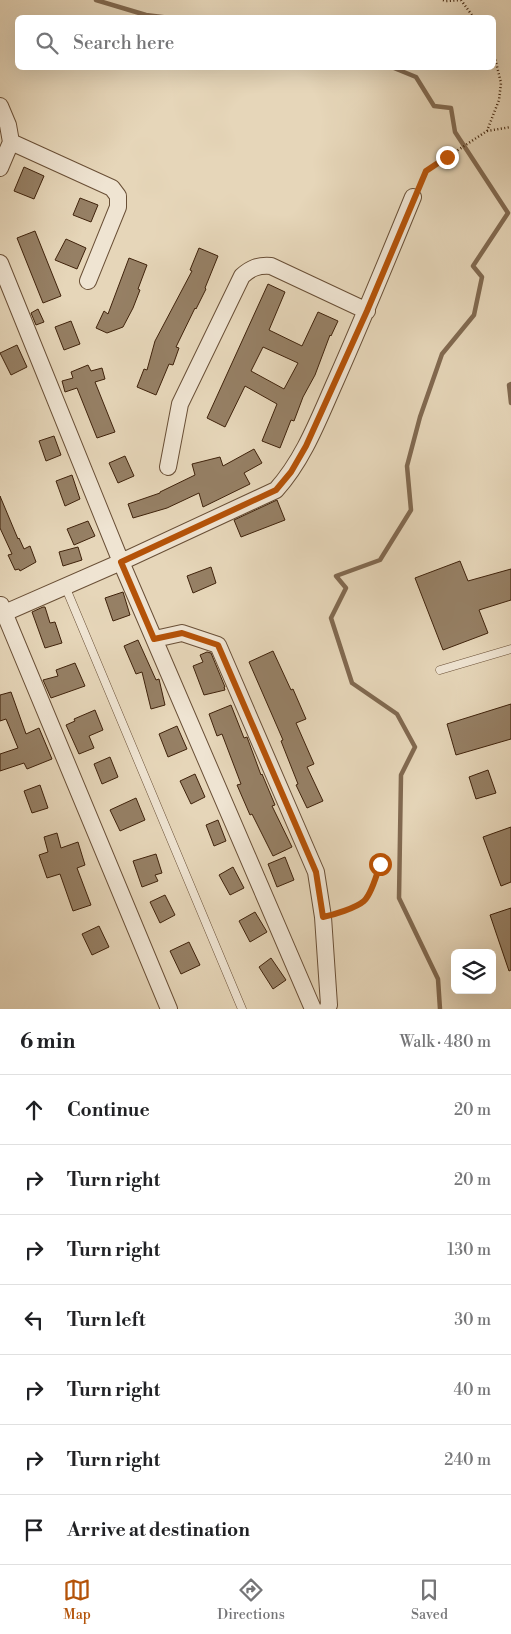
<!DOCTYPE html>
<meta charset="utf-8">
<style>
body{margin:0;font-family:"Libre Bodoni",serif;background:#f2f2f2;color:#202124}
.controls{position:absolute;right:15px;bottom:15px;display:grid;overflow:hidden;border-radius:8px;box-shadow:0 5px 20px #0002}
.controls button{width:45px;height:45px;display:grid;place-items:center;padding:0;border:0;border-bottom:1px solid #e0e0e0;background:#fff;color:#202124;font:25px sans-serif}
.stop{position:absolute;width:15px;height:15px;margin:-11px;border:4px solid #b45309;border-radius:50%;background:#fff}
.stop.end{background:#b45309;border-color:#fff;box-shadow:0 1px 5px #0008}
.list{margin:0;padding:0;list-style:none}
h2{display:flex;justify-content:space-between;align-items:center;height:65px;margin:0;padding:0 20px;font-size:21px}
h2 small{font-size:16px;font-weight:400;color:#757577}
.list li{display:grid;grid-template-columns:32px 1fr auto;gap:15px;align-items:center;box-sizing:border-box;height:70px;padding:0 20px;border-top:1px solid #e0e0e0}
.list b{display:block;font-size:19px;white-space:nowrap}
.list em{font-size:16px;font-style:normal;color:#757577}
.icon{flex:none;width:28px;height:28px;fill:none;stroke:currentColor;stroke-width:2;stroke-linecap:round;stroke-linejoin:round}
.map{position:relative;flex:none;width:511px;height:1009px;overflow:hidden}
.search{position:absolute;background:#fff;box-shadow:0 5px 20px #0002;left:15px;right:15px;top:15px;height:55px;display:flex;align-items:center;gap:12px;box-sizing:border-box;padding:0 18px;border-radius:8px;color:#757577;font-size:19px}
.sheet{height:555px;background:#fff}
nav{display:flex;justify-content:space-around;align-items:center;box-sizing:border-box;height:70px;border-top:1px solid #e0e0e0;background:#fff;font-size:14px;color:#757577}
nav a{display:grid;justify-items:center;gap:2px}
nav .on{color:#b45309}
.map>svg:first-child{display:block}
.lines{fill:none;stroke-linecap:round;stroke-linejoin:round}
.stream{stroke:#816950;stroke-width:4.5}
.building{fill:#968065;stroke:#3f220b;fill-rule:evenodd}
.lane-casing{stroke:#694f36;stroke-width:9}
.street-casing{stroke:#694f36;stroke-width:18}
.path{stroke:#3f220b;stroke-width:2.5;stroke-dasharray:1 2.5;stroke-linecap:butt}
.lane{stroke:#efe4d2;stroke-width:8}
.street{stroke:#efe4d2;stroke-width:16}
.route{stroke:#b45309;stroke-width:6}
</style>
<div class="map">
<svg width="511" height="1009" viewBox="0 0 511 1009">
<rect width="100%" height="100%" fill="#e6d6b9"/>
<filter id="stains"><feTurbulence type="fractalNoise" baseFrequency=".004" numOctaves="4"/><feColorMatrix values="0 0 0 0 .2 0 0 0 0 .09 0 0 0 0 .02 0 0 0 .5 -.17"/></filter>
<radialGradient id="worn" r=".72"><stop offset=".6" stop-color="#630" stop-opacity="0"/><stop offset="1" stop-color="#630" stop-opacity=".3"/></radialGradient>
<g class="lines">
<path class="stream" d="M96,0L146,15L170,18
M394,68L416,77L434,106L451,108L455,132L508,213L473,266L482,277L474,315L442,354L420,417L407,466L411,510L380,560L336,576L346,588L331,618L352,683L397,714L415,747L401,775L399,898L438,979L440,1009
M511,384L509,385L511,403"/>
</g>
<path class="building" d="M24,167L44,176L34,199L14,191Z
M80,198L98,205L91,222L73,215Z
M35,231L61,296L43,303L17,238Z
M66,239L86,248L77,269L55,260Z
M199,248L218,256L205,288L206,289L196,309L195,308L176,347L179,348L173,365L169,364L156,395L137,387L144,369L147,370L155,341L192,271L190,270Z
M129,258L147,265L138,289L140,290L133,308L123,327L107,333L96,328L104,311L108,314Z
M268,284L285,292L269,330L302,346L318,312L338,321L331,336L330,335L315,375L303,397L294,421L291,420L280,448L262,441L277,404L245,386L225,427L207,418ZM263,347L298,363L284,389L251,371Z
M38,309L44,322L36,325L31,313Z
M71,321L80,344L64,350L55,327Z
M17,345L27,367L11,375L0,353Z
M88,365L91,371L102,368L105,379L95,382L115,432L97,438L77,388L65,392L62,381L73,378L71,372Z
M54,436L61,455L46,461L39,441Z
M254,449L262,463L244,473L250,484L203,507L199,493L167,508L133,518L128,504L160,493V492L195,475L192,464L220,457L223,466Z
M125,456L134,476L118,483L109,463Z
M72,475L80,499L65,506L56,481Z
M0,496L18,539L19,538L24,549L30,546L36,562L20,571L19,569L15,570L8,555L12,554L0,528Z
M277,500L285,520L241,537L234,520Z
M88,521L95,536L74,545L67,529Z
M78,547L82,560L63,566L59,552Z
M460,561L468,581L511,569V600L479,610L488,633L443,650L415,578Z
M211,567L216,583L193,593L187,576Z
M123,592L130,615L113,621L105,598Z
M43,607H45L50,623L55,622L62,643L45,648L32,612Z
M138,640L156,680L159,679L165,705L151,709L142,672L136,674L124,646Z
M273,651L291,690L293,689L306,719L296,723L314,764L307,767L323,801L307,808L296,785L298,784L281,741L283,740L249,662Z
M207,652L211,653L225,687H224L225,690L204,695L193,666L203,662L200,655Z
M75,663L85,686L51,698L43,680L58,676L56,670Z
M11,692L26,734L39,728L52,759L27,769L24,763L0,771V754L18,748L6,719L0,721V695Z
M511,704V739L456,755L447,724Z
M231,705L244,738L247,737L261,775L262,774L275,805L272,806L292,847L273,856L252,814L250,815L237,785L241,784L222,734L217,736L209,714Z
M95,710L103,730L89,736L94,748L79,754L66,725L75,721L74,719Z
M177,726L187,749L168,757L159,734Z
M110,757L118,777L102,784L94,764Z
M488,770L496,793L476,799L469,777Z
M195,774L205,797L191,804L180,781Z
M40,785L48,808L32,813L24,791Z
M136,798L145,820L120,831L110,810Z
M218,820L226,841L214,846L206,825Z
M511,827V882L501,886L483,837Z
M57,833L61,848L78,842L85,865L77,868L91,905L73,911L60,874L47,878L39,855L48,852L44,837Z
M156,854L162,873L155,875L158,881L142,887L133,861Z
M285,857L294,880L277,887L268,864Z
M233,867L244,888L230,895L219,875Z
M165,895L175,915L160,923L150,902Z
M511,908V970L509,971L490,915Z
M255,912L267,932L250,942L239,921Z
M99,926L109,947L92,955L82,934Z
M189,942L200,965L181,974L170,951Z
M271,958L286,980L273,989L259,967Z"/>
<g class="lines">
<defs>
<path id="lane" d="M65,586L242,1009
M440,670L511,649"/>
<path id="street" d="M0,106L8,125L11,142L112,188L118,196V207L88,281
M0,168L11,142
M0,263L121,562L313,1009
M168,467L180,404L242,276C251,268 258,265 271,266L367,311
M1,605L169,1009
M0,615L121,562L276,490C304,459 319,418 336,380C363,319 388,258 413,197
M155,639L182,633L218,645L316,872L323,917L329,1005L327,1009"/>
</defs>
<use href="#lane" class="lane-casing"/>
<use href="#street" class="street-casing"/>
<path class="path" d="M443,0L446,1L460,0
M461,0L474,18
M487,131L511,127
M419,184L426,171L487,131L499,100L501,83L494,54
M339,913L364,901L374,882L380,864"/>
<use href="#lane" class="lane"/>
<use href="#street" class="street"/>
</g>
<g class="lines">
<path class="route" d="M380,864C377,874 372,893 364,901C356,908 333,915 323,917L316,872L218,645L182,633L154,639L121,562L276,490L291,472L306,446L367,311L426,171L447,157"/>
</g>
<rect width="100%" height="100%" filter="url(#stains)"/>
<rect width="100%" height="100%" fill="url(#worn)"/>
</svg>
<div class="controls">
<button><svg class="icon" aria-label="layers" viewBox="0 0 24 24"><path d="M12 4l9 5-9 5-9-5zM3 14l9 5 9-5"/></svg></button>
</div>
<div class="stop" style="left:380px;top:864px"></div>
<div class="stop end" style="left:447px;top:157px"></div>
<div class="search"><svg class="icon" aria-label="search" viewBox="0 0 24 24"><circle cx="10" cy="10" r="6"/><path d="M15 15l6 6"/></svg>Search here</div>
</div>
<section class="sheet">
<h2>6 min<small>Walk · 480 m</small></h2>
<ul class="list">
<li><svg class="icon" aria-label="ahead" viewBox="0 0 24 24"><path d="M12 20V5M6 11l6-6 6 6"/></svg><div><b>Continue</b></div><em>20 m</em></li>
<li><svg class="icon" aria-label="right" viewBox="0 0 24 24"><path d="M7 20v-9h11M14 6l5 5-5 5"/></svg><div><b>Turn right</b></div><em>20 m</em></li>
<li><svg class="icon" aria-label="right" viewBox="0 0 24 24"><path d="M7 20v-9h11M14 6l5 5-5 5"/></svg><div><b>Turn right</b></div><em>130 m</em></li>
<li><svg class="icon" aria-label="left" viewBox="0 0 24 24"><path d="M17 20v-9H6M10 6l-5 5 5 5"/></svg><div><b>Turn left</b></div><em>30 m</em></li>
<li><svg class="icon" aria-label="right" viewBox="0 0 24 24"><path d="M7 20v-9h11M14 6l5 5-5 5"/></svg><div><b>Turn right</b></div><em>40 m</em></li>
<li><svg class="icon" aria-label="right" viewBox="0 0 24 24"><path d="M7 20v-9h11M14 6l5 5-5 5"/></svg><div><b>Turn right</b></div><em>240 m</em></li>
<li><svg class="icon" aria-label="arrive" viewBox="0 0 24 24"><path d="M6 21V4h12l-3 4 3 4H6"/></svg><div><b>Arrive at destination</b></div></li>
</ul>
</section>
<nav>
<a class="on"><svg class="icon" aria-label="map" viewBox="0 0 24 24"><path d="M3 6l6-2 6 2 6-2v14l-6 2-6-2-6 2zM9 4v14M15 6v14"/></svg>Map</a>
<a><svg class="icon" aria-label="directions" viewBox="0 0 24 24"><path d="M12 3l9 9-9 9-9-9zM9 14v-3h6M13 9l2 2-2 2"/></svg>Directions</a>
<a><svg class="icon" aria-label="saved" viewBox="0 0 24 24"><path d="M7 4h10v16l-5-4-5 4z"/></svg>Saved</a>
</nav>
